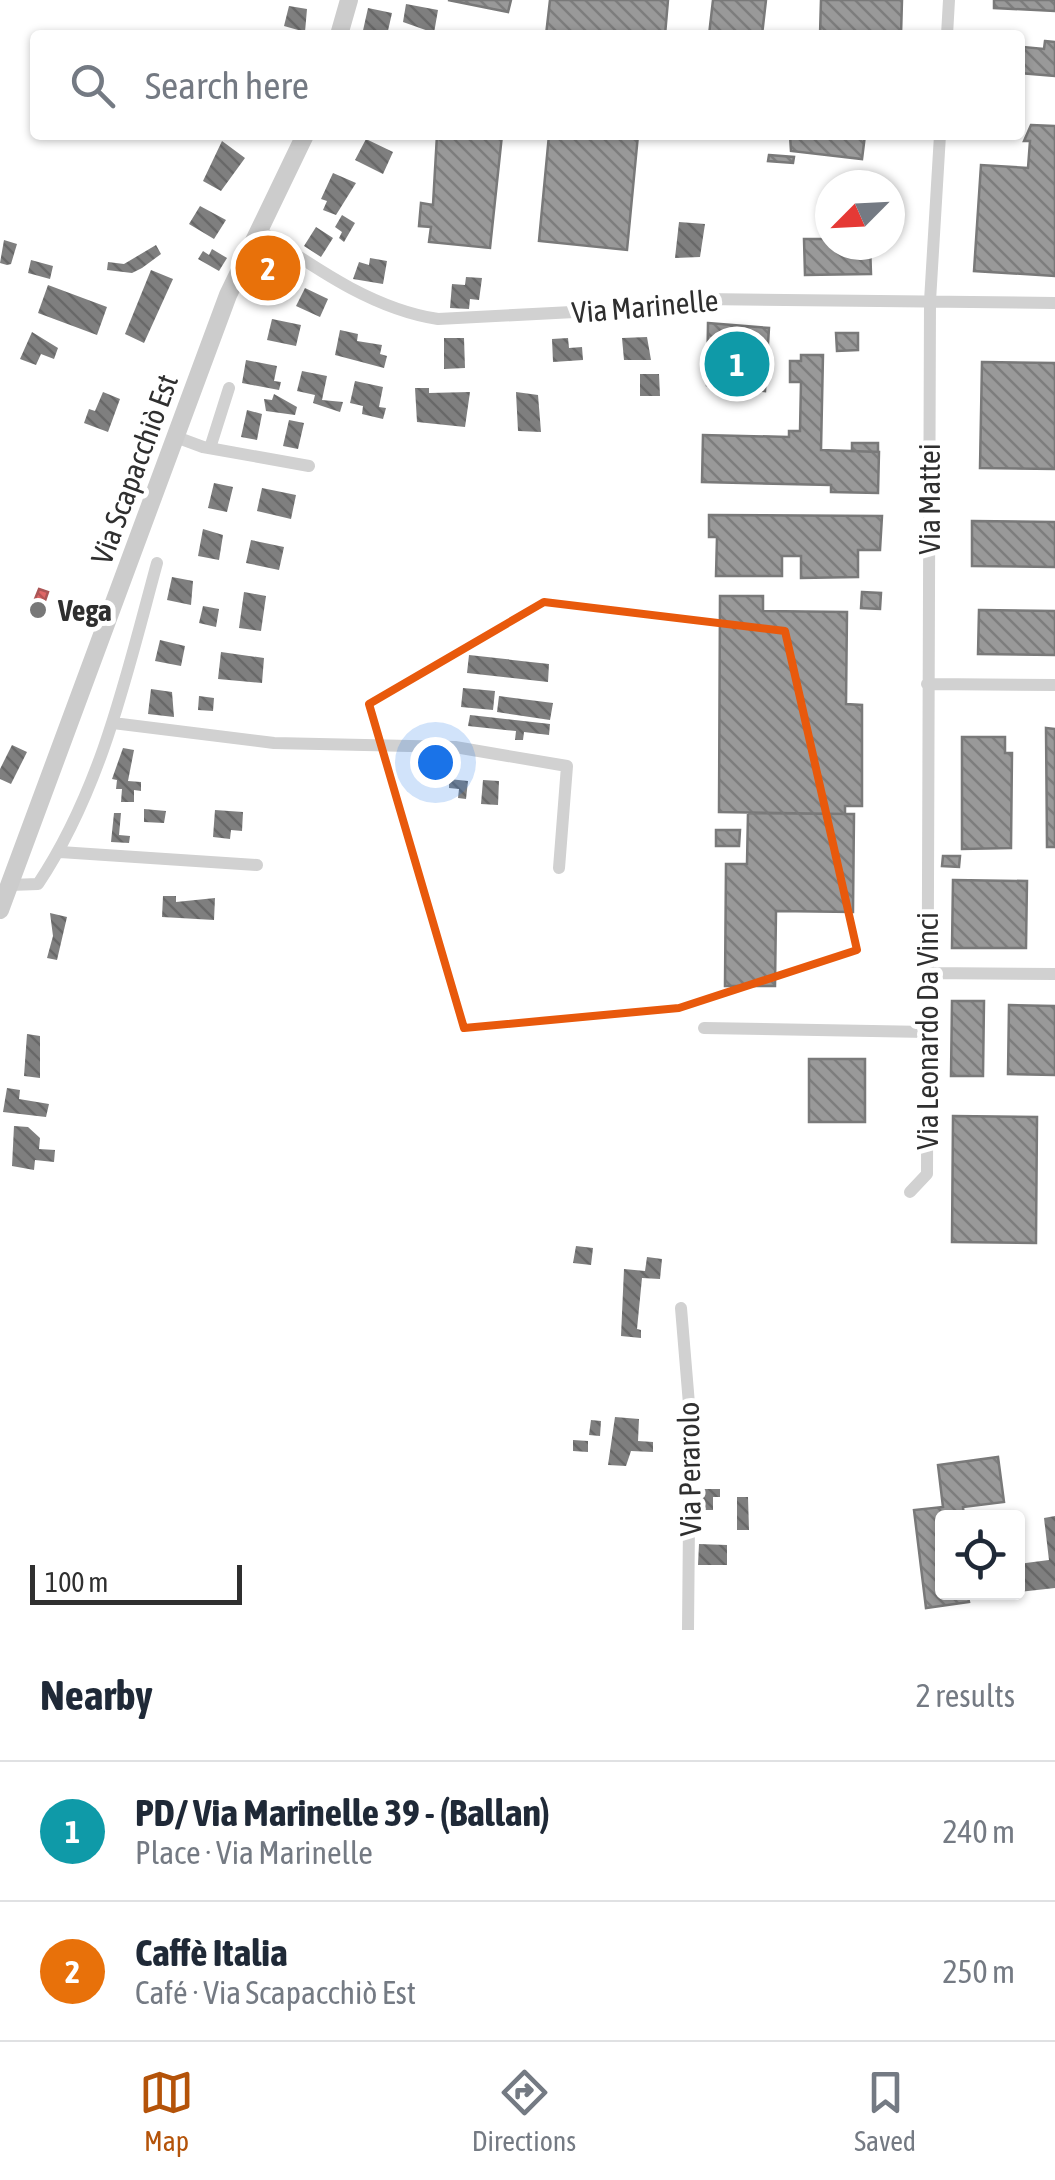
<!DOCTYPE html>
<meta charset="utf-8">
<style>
body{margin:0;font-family:"Asap Condensed",sans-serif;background:#f2f2f3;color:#1f2937}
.controls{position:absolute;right:30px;bottom:30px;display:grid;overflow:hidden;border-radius:10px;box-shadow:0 2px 8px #0004}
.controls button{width:90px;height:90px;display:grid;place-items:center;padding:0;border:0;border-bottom:2px solid #e0e1e3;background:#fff;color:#1f2937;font:50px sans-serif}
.compass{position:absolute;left:815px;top:170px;width:90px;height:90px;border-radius:50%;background:#fff;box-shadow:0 2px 8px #0004;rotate:246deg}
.scale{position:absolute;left:30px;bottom:25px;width:212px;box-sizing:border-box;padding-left:10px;border:5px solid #2f2f2f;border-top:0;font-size:28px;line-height:35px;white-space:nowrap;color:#2f2f2f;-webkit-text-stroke:8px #fff;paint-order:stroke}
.you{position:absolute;left:435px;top:762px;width:35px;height:35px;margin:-25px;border:8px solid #fff;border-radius:50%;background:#1a73e8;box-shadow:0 0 0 15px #1a73e833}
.badge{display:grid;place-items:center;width:65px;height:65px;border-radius:50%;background:#b45309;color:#fff;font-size:32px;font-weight:700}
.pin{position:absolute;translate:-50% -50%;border:5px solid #fff;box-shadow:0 2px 10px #0006}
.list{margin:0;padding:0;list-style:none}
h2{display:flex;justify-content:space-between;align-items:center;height:130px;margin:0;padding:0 40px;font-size:42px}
h2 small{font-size:32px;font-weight:400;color:#747a83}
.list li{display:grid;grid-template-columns:65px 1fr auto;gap:30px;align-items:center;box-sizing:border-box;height:140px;padding:0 40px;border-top:2px solid #e0e1e3}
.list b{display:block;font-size:38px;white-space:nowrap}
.list p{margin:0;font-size:32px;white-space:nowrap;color:#747a83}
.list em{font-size:32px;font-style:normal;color:#747a83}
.icon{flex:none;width:55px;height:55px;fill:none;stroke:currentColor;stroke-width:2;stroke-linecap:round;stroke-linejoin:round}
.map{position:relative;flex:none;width:1055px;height:1630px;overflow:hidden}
.search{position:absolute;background:#fff;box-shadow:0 2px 8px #0004;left:30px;right:30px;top:30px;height:110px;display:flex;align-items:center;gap:25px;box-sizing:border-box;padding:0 35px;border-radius:10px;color:#747a83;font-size:38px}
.sheet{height:410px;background:#fff}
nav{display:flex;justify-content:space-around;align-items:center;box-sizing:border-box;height:140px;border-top:2px solid #e0e1e3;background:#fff;font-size:28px;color:#747a83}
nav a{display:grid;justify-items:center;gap:5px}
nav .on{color:#b45309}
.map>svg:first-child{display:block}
.shops{fill:url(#shops-back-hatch);stroke:#ab5656;stroke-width:2.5}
.industry{fill:url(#industry-back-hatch);stroke:#797979;stroke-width:2.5}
.building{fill:url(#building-back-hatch)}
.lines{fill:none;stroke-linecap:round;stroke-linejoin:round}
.minor{stroke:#d1d1d1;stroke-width:12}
.secondary{stroke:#ccc;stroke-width:18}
.marked{fill:none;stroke:#e8590c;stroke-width:8;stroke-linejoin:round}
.poi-dot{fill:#787878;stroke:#fff;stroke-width:4}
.labels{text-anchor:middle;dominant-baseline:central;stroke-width:10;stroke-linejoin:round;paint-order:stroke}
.street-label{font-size:30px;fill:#2f2f2f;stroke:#fff}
.poi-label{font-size:30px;font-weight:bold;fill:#2f2f2f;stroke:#fff;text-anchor:start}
</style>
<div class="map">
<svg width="1055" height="1630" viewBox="0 0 1055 1630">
<defs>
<pattern id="shops-back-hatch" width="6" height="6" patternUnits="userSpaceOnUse" patternTransform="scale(2.5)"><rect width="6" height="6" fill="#e06666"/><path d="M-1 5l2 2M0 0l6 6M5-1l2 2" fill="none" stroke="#b65454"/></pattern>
<pattern id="industry-back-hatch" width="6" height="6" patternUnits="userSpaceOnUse" patternTransform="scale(2.5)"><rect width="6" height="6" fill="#999"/><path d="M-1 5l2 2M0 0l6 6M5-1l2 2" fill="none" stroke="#7d7d7d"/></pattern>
<pattern id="building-back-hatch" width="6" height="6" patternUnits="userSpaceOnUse" patternTransform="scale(2.5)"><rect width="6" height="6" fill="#7f7f7f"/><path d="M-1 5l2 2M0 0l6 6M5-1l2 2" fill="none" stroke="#686868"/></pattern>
</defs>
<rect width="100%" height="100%" fill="#fff"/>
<path class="shops" d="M269,259L289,269L273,302L253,291Z
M39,589L48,592L39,618L29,614Z"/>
<path class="industry" d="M448,0H511L508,12Z
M550,0H668L665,35H546Z
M713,0H766L762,35H709Z
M821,0H902L901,35H820Z
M994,0H1055V11L994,8Z
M1045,41L1055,42V76L1020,73L1024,47L1044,49Z
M1031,125L1055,126V276L974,271L981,165L1028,168L1030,141H1024Z
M437,135H502L490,248L429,242L431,227L419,226L421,203L433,205Z
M549,135H638L627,250L539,241Z
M790,135H865L862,159L791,151Z
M769,155L794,157L793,163L768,161Z
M804,239H830V245H870L871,274L805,275Z
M708,323L769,328L765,391L707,385Z
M836,333H858V350L837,351Z
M801,355H823L821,450L879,452L878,493L831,492V485L702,482L703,435L789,437V431H800L801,382H790V361H801Z
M982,362L1055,363V469L980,468Z
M852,443H878V452L852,451Z
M709,515L882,516L880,550H858V577L801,578V556H782V576H716L717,537H709Z
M972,521L1055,522V567L972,566Z
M862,592L881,593L880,609L861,608Z
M720,596H763V611L847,612L846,704L862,705V806H845V814L719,812Z
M979,610L1055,611V655L978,654Z
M1046,728L1055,729V847H1047Z
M962,737H1005V753H1012L1011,848L962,849Z
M748,813L854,814L853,912L776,911L775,986H725L726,864H747Z
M716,830H740L739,846H716Z
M943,856H960L959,867L942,866Z
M953,880L1027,881L1026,948H952Z
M952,1001H984L983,1076H951Z
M1009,1005L1055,1006V1075L1008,1074Z
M809,1059H865V1122H809Z
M953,1116L1037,1117L1036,1243L952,1242Z
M998,1457L1004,1502L963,1507L964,1518H942V1592H967L969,1602L926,1608L914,1510L943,1507L938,1465Z"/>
<path class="building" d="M406,4L438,10L434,33L403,22Z
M289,6L307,9L305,32L284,26Z
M368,8L392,13L387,35H362Z
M366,139L393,152L383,174L355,160Z
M222,141L245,158L221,191L203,181Z
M333,173L356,183L336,215L323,210L327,201L321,199Z
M200,206L226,220L214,239L189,224Z
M342,215L355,223L344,242L339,238L342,232L335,227Z
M679,222L705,224L700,257L675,258Z
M316,227L333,238L321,257L304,246Z
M4,240L17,244L11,264L7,265L0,263Z
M156,245L161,254L142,268L132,273L107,270L108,262L124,264Z
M212,249L227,258L219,271L198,259L203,251L209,255Z
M370,258L387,261L383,284L353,279L359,262L369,265Z
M31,260L53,266L50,279L28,273Z
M151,270L173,279L144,343L125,334Z
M466,277L482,278L479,300L470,299L469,309L450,308L452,284L465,285Z
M48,285L107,307L97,335L38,313Z
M305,288L328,299L320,317L296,306Z
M272,319L301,325L296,346L267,340Z
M340,330L358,334L357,341L382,345L380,354L387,356L384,368L335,355Z
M32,332L58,348L54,359L41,354L36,365L20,359Z
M647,337L651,360H624L622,338Z
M444,338H464L465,368L444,369Z
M568,338L569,348L582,347L583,360L553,362L552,339Z
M246,360L277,366L274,381L281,382L279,390L242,383Z
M302,371L327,376L322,400L343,402L340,412L313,403L315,395L297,391Z
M640,374H659L660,396H640Z
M355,381L383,387L379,407L386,408L383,419L362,414L363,406L350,403Z
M415,388H429V393L470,392L465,427L417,422Z
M103,392L120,399L108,432L84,423L89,409L95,411Z
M516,392L538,395L541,432L518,431Z
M274,394L297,407L295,415L266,411L264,399L272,400Z
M247,410L262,414L257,440L241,437Z
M289,420L304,423L298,449L283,446Z
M214,483L233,487L227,512L208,508Z
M262,488L296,495L291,519L257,511Z
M203,529L223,535L219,560L198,556Z
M251,540L284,547L279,570L246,563Z
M172,577L193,581L191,605L167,600Z
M244,592L266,596L261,631L239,628Z
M203,606L219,609L216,627L199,623Z
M160,640L185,646L181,666L155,661Z
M221,652L264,658L262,683L218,679Z
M469,655L549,664L548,682L467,673Z
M463,688L495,691L493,710L461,707Z
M151,689L172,692L174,717L148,714Z
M199,696L214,698L213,711L198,710Z
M499,696L553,703L550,720L497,712Z
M470,715L550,724L549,735L524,732L523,740H515L516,731L468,726Z
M12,745L27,752L11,784L0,779V769Z
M123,748L134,750L128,781L141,782V791L134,790V802H121L122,789H116L117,780L112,779Z
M449,779L468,781L466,799L458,798L459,789L449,788Z
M483,780L499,781L498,805L481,804Z
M144,809L166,811L164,823L144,822Z
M215,810L243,812L242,831L231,830L230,839L213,837Z
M114,813H121L119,835L130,836L129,843L111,842Z
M163,896H176V902L215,898L214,920L162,917Z
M50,913L67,917L57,960L47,958L53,936Z
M27,1034L40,1036V1078L24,1076Z
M7,1088L20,1090L19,1099L49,1104L46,1117L3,1112Z
M14,1126L28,1127L40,1138L39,1149L55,1150L54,1162L35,1160L34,1170L12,1166Z
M576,1246L593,1248L591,1265L573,1263Z
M647,1257L662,1259L660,1279L642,1278L637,1329L641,1330V1338L621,1336L624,1269L645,1271Z
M615,1417L639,1419L638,1441L653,1442V1452L631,1451L626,1466L608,1465Z
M591,1420L601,1421L600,1436L589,1435Z
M573,1440L588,1441V1452L573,1451Z
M696,1489H720V1497H713V1510H696Z
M737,1497H748L749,1530H737Z
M1055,1516V1588L1019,1592L1018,1564L1049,1560L1044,1518Z
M699,1544L727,1545V1565H698Z"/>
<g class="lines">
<path class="minor" d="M947,35L949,0
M259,230C314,267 372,309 438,319L670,307L701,299L1055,303
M176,437L203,447L309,466
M210,448L229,388
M927,684L1055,685
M113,723L274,743L455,747L567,766L559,868
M60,852L257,865
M10,885L38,884C102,788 127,673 157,563
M926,973L1055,974
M704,1028L927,1032
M910,1192L927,1174L930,301L940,135
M681,1308L690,1416L688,1630"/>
<path class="secondary" d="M339,35L349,0
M0,910L228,295L305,135"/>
</g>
<path class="marked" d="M544,602L785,631L857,950L679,1008L464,1028L369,704Z"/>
<circle class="poi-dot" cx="38" cy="610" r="10"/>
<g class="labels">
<g class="street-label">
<text transform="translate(645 306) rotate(-5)">Via Marinelle</text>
<text transform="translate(134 469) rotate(-70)">Via Scapacchiò Est</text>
<text transform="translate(929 499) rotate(-90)">Via Mattei</text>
<text transform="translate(927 1031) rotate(-90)">Via Leonardo Da Vinci</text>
<text transform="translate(689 1469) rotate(-91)">Via Perarolo</text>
</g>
<g class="poi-label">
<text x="58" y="610">Vega</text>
</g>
</g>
</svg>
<div class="controls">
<button><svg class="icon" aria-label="locate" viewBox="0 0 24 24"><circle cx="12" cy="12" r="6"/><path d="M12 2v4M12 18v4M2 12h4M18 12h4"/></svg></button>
</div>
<svg class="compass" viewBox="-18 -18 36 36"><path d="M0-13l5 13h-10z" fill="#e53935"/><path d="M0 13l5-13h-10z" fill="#747a83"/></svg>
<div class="scale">100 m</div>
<div class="you"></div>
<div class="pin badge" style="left:737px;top:364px;background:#0f9aa8">1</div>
<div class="pin badge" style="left:268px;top:268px;background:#e8710a">2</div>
<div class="search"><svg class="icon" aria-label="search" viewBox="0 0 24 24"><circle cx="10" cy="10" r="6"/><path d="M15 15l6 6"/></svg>Search here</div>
</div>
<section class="sheet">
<h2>Nearby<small>2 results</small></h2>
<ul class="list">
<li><span class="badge" style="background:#0f9aa8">1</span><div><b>PD/ Via Marinelle 39 - (Ballan)</b><p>Place · Via Marinelle</p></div><em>240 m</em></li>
<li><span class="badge" style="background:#e8710a">2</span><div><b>Caffè Italia</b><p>Café · Via Scapacchiò Est</p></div><em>250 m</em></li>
</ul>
</section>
<nav>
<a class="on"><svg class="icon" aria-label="map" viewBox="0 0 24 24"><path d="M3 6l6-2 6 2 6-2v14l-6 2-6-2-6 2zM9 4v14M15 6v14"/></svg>Map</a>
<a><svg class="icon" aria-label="directions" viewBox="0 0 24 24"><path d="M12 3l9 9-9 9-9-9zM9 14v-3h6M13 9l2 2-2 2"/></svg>Directions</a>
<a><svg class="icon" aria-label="saved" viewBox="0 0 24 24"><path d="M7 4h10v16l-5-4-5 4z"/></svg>Saved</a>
</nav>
